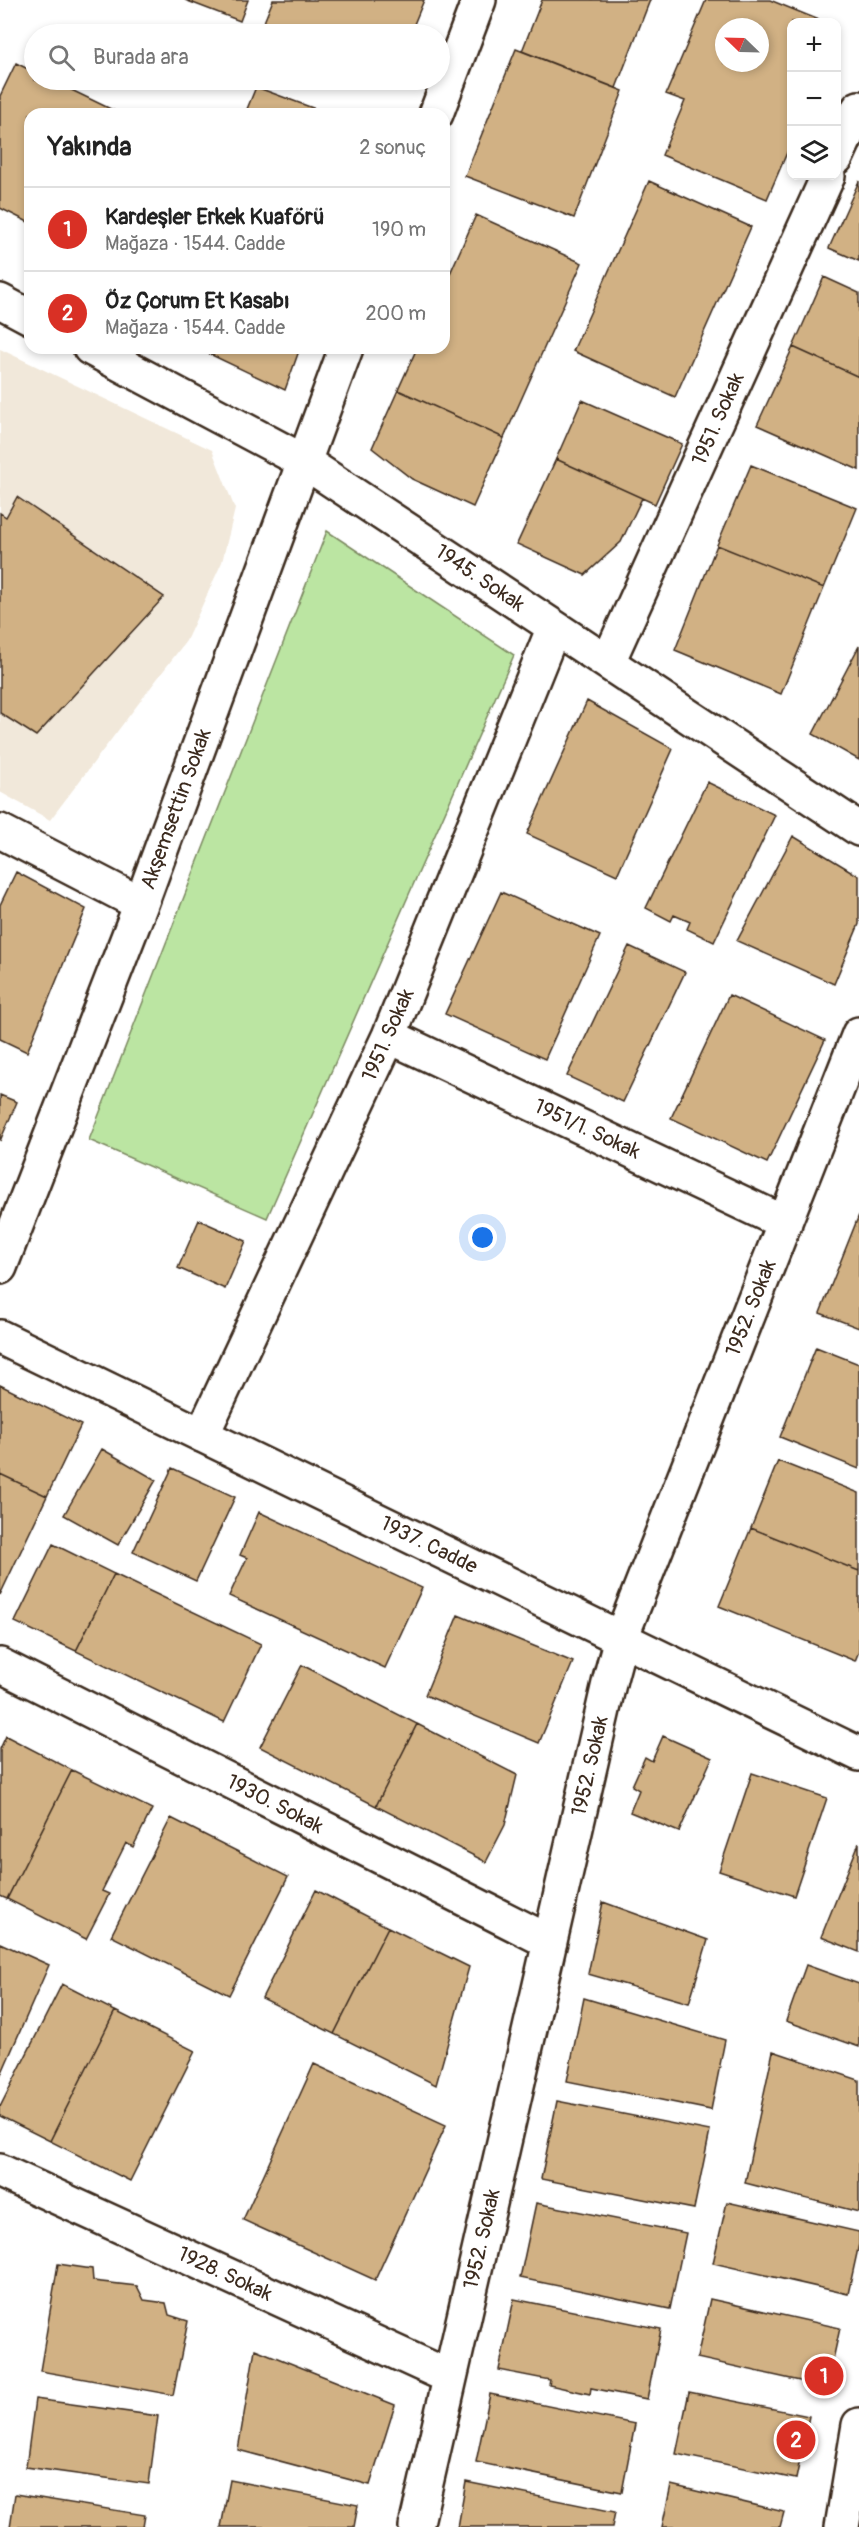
<!DOCTYPE html>
<html lang="tr">
<meta charset="utf-8">
<style>
body{margin:0;font-family:Pangolin,sans-serif;background:#f2f2f2;color:#222}
.controls{position:absolute;right:18px;top:18px;display:grid;overflow:hidden;border-radius:12px;box-shadow:0 3px 9px #0003}
.controls button{width:54px;height:54px;display:grid;place-items:center;padding:0;border:0;border-bottom:2px solid #e0e0e0;background:#fff;color:#222;font:30px sans-serif}
.compass{position:absolute;left:715px;top:18px;width:54px;height:54px;border-radius:50%;background:#fff;box-shadow:0 3px 9px #0003;rotate:293deg}
.you{position:absolute;left:483px;top:1238px;width:21px;height:21px;margin:-15px;border:4px solid #fff;border-radius:50%;background:#1a73e8;box-shadow:0 0 0 9px #1a73e833}
.badge{display:grid;place-items:center;width:39px;height:39px;border-radius:50%;background:#d93025;color:#fff;font-size:20px;font-weight:700}
.pin{position:absolute;translate:-50% -50%;border:3px solid #fff;box-shadow:0 2px 6px #0006}
.list{margin:0;padding:0;list-style:none}
h2{display:flex;justify-content:space-between;align-items:center;height:78px;margin:0;padding:0 24px;font-size:26px}
h2 small{font-size:20px;font-weight:400;color:#767676}
.list li{display:grid;grid-template-columns:39px 1fr auto;gap:18px;align-items:center;box-sizing:border-box;height:84px;padding:0 24px;border-top:2px solid #e0e0e0}
.list b{display:block;font-size:22px;white-space:nowrap}
.list p{margin:0;font-size:20px;white-space:nowrap;color:#767676}
.list em{font-size:20px;font-style:normal;color:#767676}
.icon{flex:none;width:33px;height:33px;fill:none;stroke:currentColor;stroke-width:2;stroke-linecap:round;stroke-linejoin:round}
.map{position:relative;flex:none;width:859px;height:2527px;overflow:hidden}
.search{position:absolute;background:#fff;box-shadow:0 3px 9px #0003;left:24px;top:24px;width:426px;height:66px;display:flex;align-items:center;gap:15px;box-sizing:border-box;padding:0 21px;border-radius:33px;color:#767676;font-size:22px}
.panel{position:absolute;background:#fff;box-shadow:0 3px 9px #0003;left:24px;top:108px;width:426px;height:246px;border-radius:18px}
.map>svg:first-child{display:block}
.built{fill:#f1e8da}
.green{fill:#bbe5a2;stroke:#7b8860;stroke-width:1.5}
.building{fill:#d1b184;stroke:#3b2a1e;stroke-width:1.5;fill-rule:evenodd}
.lines{fill:none;stroke-linecap:round;stroke-linejoin:round}
.street-casing{stroke:#3b2a1e;stroke-width:38}
.secondary-casing{stroke:#3b2a1e;stroke-width:38}
.street{stroke:#fff;stroke-width:33}
.secondary{stroke:#fff;stroke-width:33}
.labels{text-anchor:middle;dominant-baseline:central;stroke-width:4.5;stroke-linejoin:round;paint-order:stroke}
.street-label{font-size:21px;fill:#3b2a1e;stroke:#fff}
</style>
<div class="map">
<svg width="859" height="2527" viewBox="0 0 859 2527">
<rect width="100%" height="100%" fill="#fff"/>
<filter id="ink" filterUnits="userSpaceOnUse"><feTurbulence type="fractalNoise" baseFrequency=".0167" numOctaves="2"/><feDisplacementMap in="SourceGraphic" scale="12" xChannelSelector="R" yChannelSelector="G"/><feConvolveMatrix kernelMatrix="1 2 1 2 8 2 1 2 1" color-interpolation-filters="sRGB"/></filter>
<g filter="url(#ink)">
<path class="built" d="M0,349L212,450L235,509L222,562L186,641L50,820L0,792Z"/>
<path class="green" d="M327,531L514,655L267,1218L89,1140Z"/>
<path class="building" d="M185,0H248L240,21Z
M273,0H424L410,34H294L264,22Z
M542,0H650L616,88L522,51Z
M706,0H770L824,22H792V141L767,199L662,155L685,101L666,94ZM724,27H760V63H724Z
M516,49L623,91L574,218L465,176Z
M16,63L34,72V80H51L121,114H30V223L0,208V96Z
M256,87L329,114H245Z
M649,181L751,227L675,397L573,351Z
M859,181V261L829,248Z
M476,215L582,263L504,438L398,390L417,348H444V287Z
M824,277L859,293V377L793,347Z
M793,347L859,377V470L757,425Z
M197,348H300L285,390Z
M398,390L504,438L473,507L412,479L372,448Z
M582,400L682,444L655,504L556,459Z
M556,459L642,498L621,542L585,575L517,544Z
M751,465L857,508L824,588L717,545Z
M17,497L164,597L36,736L0,713V513L6,517Z
M717,545L824,588L781,694L675,650Z
M859,646V760L813,734Z
M587,701L673,749L617,875L527,834Z
M707,782L775,815L714,942L687,929L690,922L674,915L671,921L646,908Z
M793,836L859,876V924L834,984L737,941Z
M16,872L86,909L27,1052L0,1039V905Z
M501,892L600,936L545,1059L445,1014Z
M629,946L685,972L623,1102L567,1076Z
M729,995L825,1040L767,1163L671,1118Z
M0,1095L17,1102L0,1141Z
M859,1215V1328L820,1313Z
M199,1220L246,1241L225,1289L178,1268Z
M816,1347L859,1364V1469L780,1437Z
M0,1385L81,1425L47,1496L0,1474Z
M102,1449L156,1480L118,1545L64,1515Z
M778,1461L859,1493V1571L751,1528Z
M172,1468L235,1497L196,1581L133,1552Z
M0,1474L47,1496L0,1595Z
M259,1512L422,1588L385,1668L229,1596L247,1558L240,1555Z
M751,1528L859,1571V1651L855,1661L719,1606Z
M53,1544L114,1574L76,1651L15,1622Z
M114,1574L261,1644L224,1722L76,1651Z
M458,1615L573,1662L539,1743L425,1695Z
M302,1665L417,1724L376,1806L260,1747Z
M417,1724L517,1775L505,1825L486,1862L376,1806Z
M6,1736L72,1770L7,1899L0,1896V1749Z
M663,1736L712,1758L679,1832L630,1812L639,1790L632,1786L645,1757L652,1761Z
M72,1770L152,1809L133,1847L126,1843L102,1891L109,1894L86,1939L7,1899Z
M752,1773L827,1798L794,1896L719,1871Z
M171,1818L288,1877L229,1995L111,1936Z
M859,1843V1952L821,1937Z
M316,1890L388,1927L334,2034L262,1998Z
M603,1902L708,1940L689,2003L588,1974Z
M388,1927L469,1967L436,2085L334,2034Z
M0,1943L49,1965L0,2077Z
M806,1965L859,1984V2047L786,2021Z
M62,1984L115,2011L50,2141L0,2116V2107Z
M584,1998L725,2040L711,2110L567,2081Z
M115,2011L195,2051L130,2181L50,2141Z
M773,2051L859,2080V2212L745,2183Z
M314,2064L446,2125L375,2280L243,2220Z
M557,2101L710,2131L694,2209L541,2179Z
M727,2202L859,2232V2244L848,2294L713,2263Z
M536,2203L686,2233L670,2309L520,2278Z
M58,2264L92,2269L93,2281L137,2286L144,2300L166,2303L169,2315L188,2321L173,2395L40,2371Z
M514,2299L661,2329L647,2399L591,2388L590,2394L549,2385L550,2380L499,2370Z
M710,2299L840,2328L827,2387L697,2358Z
M255,2349L395,2405L370,2485L238,2450Z
M689,2392L809,2416L796,2479L676,2454Z
M490,2394L635,2424L622,2492L476,2462Z
M35,2399L158,2416L149,2484L26,2467Z
M230,2480L358,2505L354,2527H221Z
M466,2482L615,2512L612,2527H458Z
M671,2485L784,2512L780,2527H662Z
M15,2494L145,2515L143,2527H10Z"/>
<g class="lines">
<defs>
<path id="street" d="M436,114L479,0
M836,158L859,108
M0,301L30,317
M90,348L303,461L859,829
M608,662L828,176
M0,831L141,904
M389,1036L785,1223
M0,1267L141,904L346,348
M202,1435L389,1036L554,627
M0,1665L550,1942
M0,2171L450,2377
M416,2527L610,1679L621,1638L859,1034"/>
<path id="secondary" d="M0,1337L859,1754
M842,2527L859,2425"/>
</defs>
<use href="#street" class="street-casing"/>
<use href="#secondary" class="secondary-casing"/>
<use href="#street" class="street"/>
<use href="#secondary" class="secondary"/>
</g>
</g>
<g class="labels">
<g class="street-label">
<text transform="translate(718 419) rotate(-66)">1951. Sokak</text>
<text transform="translate(480 578) rotate(34)">1945. Sokak</text>
<text transform="translate(176 809) rotate(-70)">Akşemsettin Sokak</text>
<text transform="translate(388 1035) rotate(-66)">1951. Sokak</text>
<text transform="translate(587 1129) rotate(25)">1951/1. Sokak</text>
<text transform="translate(751 1308) rotate(-68)">1952. Sokak</text>
<text transform="translate(429 1545) rotate(26)">1937. Cadde</text>
<text transform="translate(590 1766) rotate(-77)">1952. Sokak</text>
<text transform="translate(275 1804) rotate(27)">1930. Sokak</text>
<text transform="translate(482 2239) rotate(-77)">1952. Sokak</text>
<text transform="translate(225 2274) rotate(25)">1928. Sokak</text>
</g>
</g>
</svg>
<div class="controls">
<button>+</button>
<button>−</button>
<button><svg class="icon" aria-label="layers" viewBox="0 0 24 24"><path d="M12 4l9 5-9 5-9-5zM3 14l9 5 9-5"/></svg></button>
</div>
<svg class="compass" viewBox="-18 -18 36 36"><path d="M0-13l5 13h-10z" fill="#e53935"/><path d="M0 13l5-13h-10z" fill="#767676"/></svg>
<div class="you"></div>
<div class="pin badge" style="left:824px;top:2376px">1</div>
<div class="pin badge" style="left:796px;top:2440px">2</div>
<div class="search"><svg class="icon" aria-label="search" viewBox="0 0 24 24"><circle cx="10" cy="10" r="6"/><path d="M15 15l6 6"/></svg>Burada ara</div>
<section class="panel">
<h2>Yakında<small>2 sonuç</small></h2>
<ul class="list">
<li><span class="badge">1</span><div><b>Kardeşler Erkek Kuaförü</b><p>Mağaza · 1544. Cadde</p></div><em>190 m</em></li>
<li><span class="badge">2</span><div><b>Öz Çorum Et Kasabı</b><p>Mağaza · 1544. Cadde</p></div><em>200 m</em></li>
</ul>
</section>
</div>
